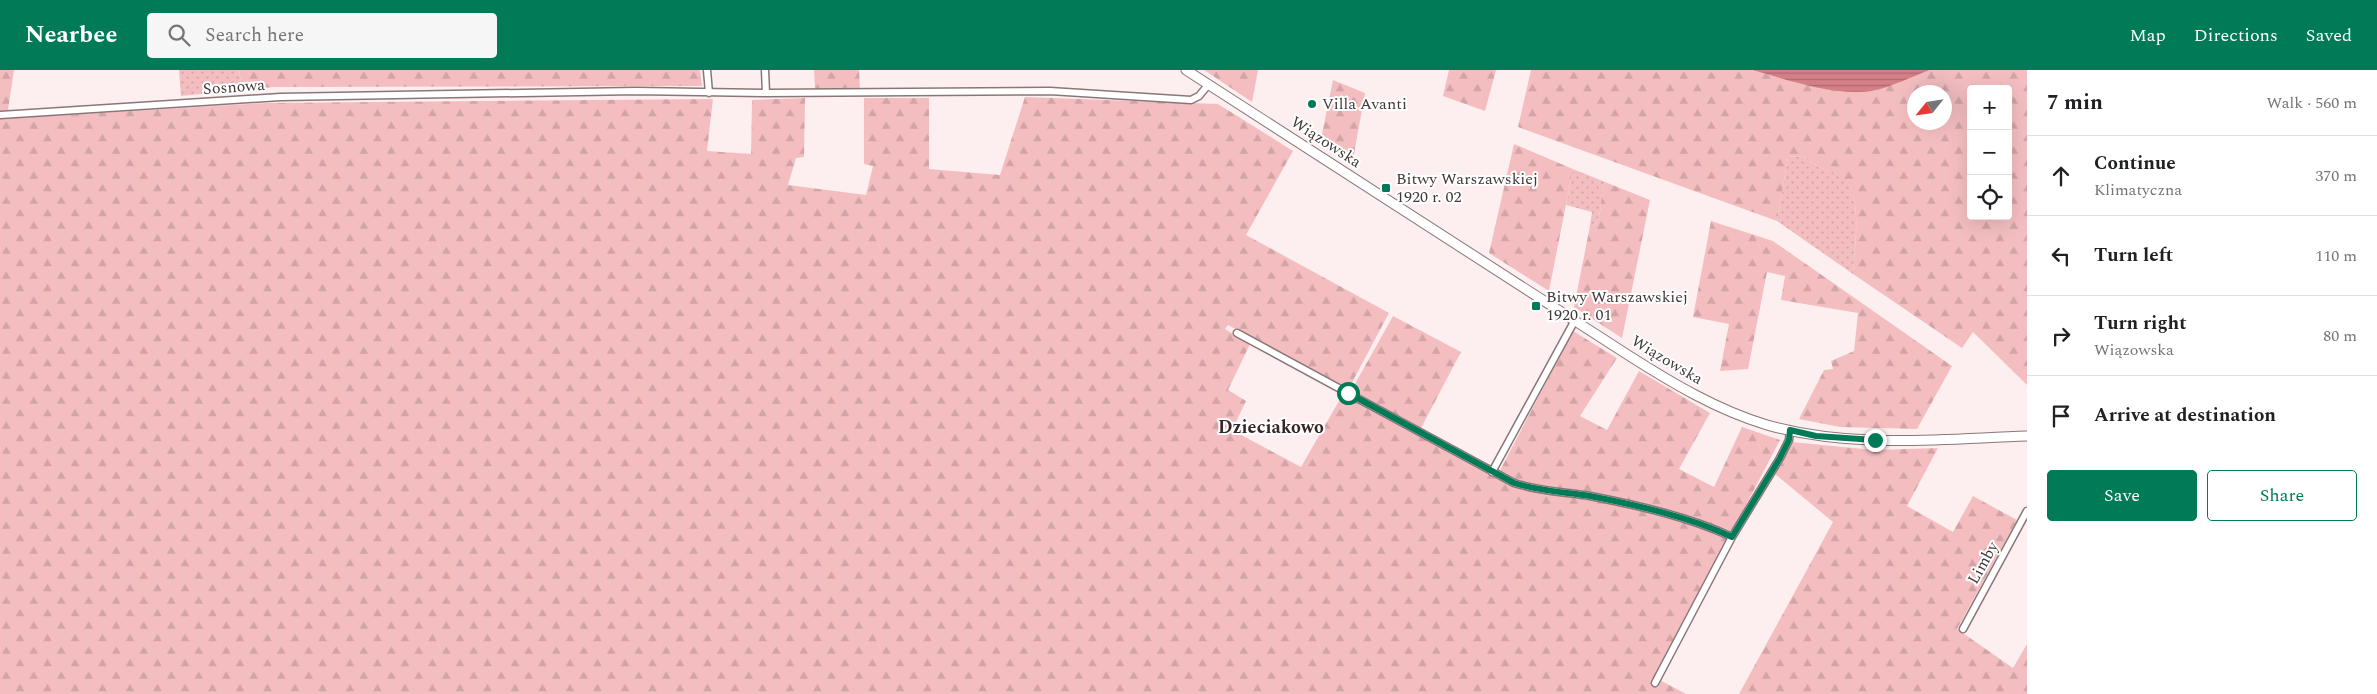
<!DOCTYPE html>
<meta charset="utf-8">
<style>
body{margin:0;font-family:Spectral,serif;background:#f6f6f6;color:#202124}
.controls{position:absolute;right:15px;top:15px;display:grid;overflow:hidden;border-radius:5px;box-shadow:0 5px 20px #0002}
.controls button{width:45px;height:45px;display:grid;place-items:center;padding:0;border:0;border-bottom:1px solid #e0e0e0;background:#fff;color:#202124;font:25px sans-serif}
.compass{position:absolute;left:1907px;top:15px;width:45px;height:45px;border-radius:50%;background:#fff;box-shadow:0 5px 20px #0002;rotate:240deg}
.stop{position:absolute;width:15px;height:15px;margin:-11px;border:4px solid #017a57;border-radius:50%;background:#fff}
.stop.end{background:#017a57;border-color:#fff;box-shadow:0 1px 5px #0008}
.list{margin:0;padding:0;list-style:none}
h2{display:flex;justify-content:space-between;align-items:center;height:65px;margin:0;padding:0 20px;font-size:21px}
h2 small{font-size:16px;font-weight:400;color:#757577}
.list li{display:grid;grid-template-columns:32px 1fr auto;gap:15px;align-items:center;box-sizing:border-box;height:80px;padding:0 20px;border-top:1px solid #e0e0e0}
.list b{display:block;font-size:19px;white-space:nowrap}
.list p{margin:0;font-size:16px;white-space:nowrap;color:#757577}
.list em{font-size:16px;font-style:normal;color:#757577}
.actions{display:flex;gap:10px;padding:15px 20px}
.actions a{flex:1;padding:11px 0;border:1px solid #017a57;border-radius:5px;text-align:center;font-size:18px;color:#017a57}
.actions .main{background:#017a57;color:#fff}
.icon{flex:none;width:28px;height:28px;fill:none;stroke:currentColor;stroke-width:2;stroke-linecap:round;stroke-linejoin:round}
.map{position:relative;flex:none;width:2027px;height:624px;overflow:hidden}
header{display:flex;align-items:center;gap:30px;box-sizing:border-box;height:70px;padding:0 25px;background:#017a57;color:#fff}
header strong{font-size:24px}
nav{display:flex;gap:28px;margin-inline-start:auto;font-size:18px}
.search{width:350px;height:45px;background:#f6f6f6;display:flex;align-items:center;gap:12px;box-sizing:border-box;padding:0 18px;border-radius:5px;color:#757577;font-size:19px}
main{display:flex}
aside{flex:1;background:#fff}
.map>svg:first-child{display:block}
.grass{fill:url(#grass-dots)}
.forest{fill:url(#forest-firs);fill-rule:evenodd}
.water{fill:url(#water-rules)}
.lines{fill:none;stroke-linecap:round;stroke-linejoin:round}
.street-casing{stroke:#8b7677;stroke-width:9}
.secondary-casing{stroke:#8b7677;stroke-width:11}
.street{stroke:#fff;stroke-width:6}
.secondary{stroke:#fff;stroke-width:9}
.route{stroke:#017a57;stroke-width:6}
.poi-dot{fill:#017a57;stroke:#fff;stroke-width:2}
.labels{text-anchor:middle;dominant-baseline:central;stroke-width:4;stroke-linejoin:round;paint-order:stroke}
.street-label{font-size:16px;fill:#413838;stroke:#fff}
.poi-label{font-size:16px;fill:#413838;stroke:#fff;text-anchor:start}
.neighbourhood-label{font-size:18px;font-weight:bold;fill:#372627;stroke:#fff}
</style>
<header>
<strong>Nearbee</strong>
<div class="search"><svg class="icon" aria-label="search" viewBox="0 0 24 24"><circle cx="10" cy="10" r="6"/><path d="M15 15l6 6"/></svg>Search here</div>
<nav><a>Map</a><a>Directions</a><a>Saved</a></nav>
</header>
<main>
<div class="map">
<svg width="2027" height="624" viewBox="0 0 2027 624">
<defs>
<pattern id="grass-dots" width="8" height="8" patternUnits="userSpaceOnUse" patternTransform="scale(1.25)"><rect width="8" height="8" fill="#f4bec1"/><path d="M2 2h.1M6 6h.1" fill="none" stroke="#d2a4a7" stroke-width="1.8" stroke-linecap="round"/></pattern>
<pattern id="forest-firs" width="22" height="20" patternUnits="userSpaceOnUse" patternTransform="scale(1.25)"><rect width="22" height="20" fill="#f4bec1"/><path d="M5 1l3.5 6h-7zM16 11l3.5 6h-7z" fill="#d2a4a7"/></pattern>
<pattern id="water-rules" width="6" height="5" patternUnits="userSpaceOnUse" patternTransform="scale(1.25)"><rect width="6" height="5" fill="#d57f87"/><path d="M0 2.5h6" fill="none" stroke="#ae696f"/></pattern>
</defs>
<rect width="100%" height="100%" fill="#fdefef"/>
<path class="grass" d="M179,0H239L242,20L181,26Z
M1803,86C1817,100 1826,97 1840,105C1865,122 1854,177 1853,204L1777,151L1788,87Z
M1573,99L1605,112C1598,131 1605,149 1589,161L1592,142L1566,135Z"/>
<path class="forest" d="M0,0H14L8,40L0,41Z
M239,0H700L702,16L274,17L242,20Z
M814,0H859L860,19H815Z
M1204,0H1258L1252,32Z
M1449,0H1496L1485,41L1443,26Z
M1531,0H1752L1805,14L1847,21H1873L1930,0H2027V315L1973,262L1962,278L1853,204C1854,177 1865,122 1840,106C1826,97 1817,100 1803,86L1788,87L1777,151L1518,57ZM1971,19H2008V146H1971ZM1914,22H1944V52H1914Z
M1333,10L1365,23L1352,95L1320,74Z
M1025,27L1218,34L1293,81L1246,165L1389,243L1348,320L1228,255L1225,259L1250,274L1228,320L1246,331L1232,360L1301,397L1343,324L1496,408L1573,261L1617,288L1580,346L1607,360L1639,301L1710,343L1679,399L1714,417L1742,357L1780,370L1656,608L1686,624H0V49L266,33L713,29L707,81L751,84L752,30L805,28L804,87L796,88L788,115L866,125L873,96L864,94V28H929V99L1000,105Z
M1514,74L1573,99L1549,221L1489,183Z
M1605,112L1650,130L1622,268L1574,237L1589,161C1605,149 1598,131 1605,112Z
M1711,151L1773,171L1952,296L1917,359L1840,357L1799,349L1824,300L1833,299L1831,291L1854,281L1858,243L1781,230L1785,206L1767,202L1748,299L1720,301L1729,254L1693,247Z
M1393,246L1461,282L1421,358L1351,321Z
M1792,372L1874,380L1938,378L1907,436L1953,462L1973,426L2017,450L1957,559L2013,598L2027,574V624H1739L1833,452L1775,404Z"/>
<path class="water" d="M1752,0H1930C1913,6 1889,18 1872,21C1833,26 1789,10 1752,0Z"/>
<g class="lines">
<defs>
<path id="street" d="M707,0L709,23
M765,0L766,23
M0,45L280,27L636,21L766,23L1050,21L1191,30L1199,26L1208,15
M1237,263L1514,413C1539,421 1564,422 1590,426C1636,435 1690,447 1732,467
M1492,402L1575,250
M1963,559L2027,441
M1655,613L1732,467L1780,388L1789,370L1790,360"/>
<path id="secondary" d="M1186,0L1628,285C1672,313 1717,340 1767,355C1852,379 1940,369 2027,366"/>
</defs>
<use href="#street" class="street-casing"/>
<use href="#secondary" class="secondary-casing"/>
<use href="#street" class="street"/>
<use href="#secondary" class="secondary"/>
</g>
<g class="lines">
<path class="route" d="M1348,323L1514,413C1539,421 1564,422 1590,426C1636,435 1690,447 1732,467L1780,388L1789,370L1790,360L1816,366L1875,370"/>
</g>
<g class="poi-dot">
<circle cx="1312" cy="34" r="5"/>
<rect x="1381" y="113" width="10" height="10" rx="2.5"/>
<rect x="1531" y="231" width="10" height="10" rx="2.5"/>
</g>
<g class="labels">
<g class="street-label">
<text transform="translate(234 17) rotate(-4)">Sosnowa</text>
<text transform="translate(1326 72) rotate(33)">Wiązowska</text>
<text transform="translate(1667 290) rotate(31)">Wiązowska</text>
<text transform="translate(1983 493) rotate(-61)">Limby</text>
</g>
<g class="poi-label">
<text x="1322" y="34">Villa Avanti</text>
<text x="1396" y="109">Bitwy Warszawskiej<tspan x="1396" dy="18">1920 r. 02</tspan></text>
<text x="1546" y="227">Bitwy Warszawskiej<tspan x="1546" dy="18">1920 r. 01</tspan></text>
</g>
<g class="neighbourhood-label">
<text x="1271" y="357">Dzieciakowo</text>
</g>
</g>
</svg>
<div class="controls">
<button>+</button>
<button>−</button>
<button><svg class="icon" aria-label="locate" viewBox="0 0 24 24"><circle cx="12" cy="12" r="6"/><path d="M12 2v4M12 18v4M2 12h4M18 12h4"/></svg></button>
</div>
<svg class="compass" viewBox="-18 -18 36 36"><path d="M0-13l5 13h-10z" fill="#e53935"/><path d="M0 13l5-13h-10z" fill="#757577"/></svg>
<div class="stop" style="left:1348px;top:323px"></div>
<div class="stop end" style="left:1875px;top:370px"></div>
</div>
<aside>
<h2>7 min<small>Walk · 560 m</small></h2>
<ul class="list">
<li><svg class="icon" aria-label="ahead" viewBox="0 0 24 24"><path d="M12 20V5M6 11l6-6 6 6"/></svg><div><b>Continue</b><p>Klimatyczna</p></div><em>370 m</em></li>
<li><svg class="icon" aria-label="left" viewBox="0 0 24 24"><path d="M17 20v-9H6M10 6l-5 5 5 5"/></svg><div><b>Turn left</b></div><em>110 m</em></li>
<li><svg class="icon" aria-label="right" viewBox="0 0 24 24"><path d="M7 20v-9h11M14 6l5 5-5 5"/></svg><div><b>Turn right</b><p>Wiązowska</p></div><em>80 m</em></li>
<li><svg class="icon" aria-label="arrive" viewBox="0 0 24 24"><path d="M6 21V4h12l-3 4 3 4H6"/></svg><div><b>Arrive at destination</b></div></li>
</ul>
<div class="actions"><a class="main">Save</a><a>Share</a></div>
</aside>
</main>
